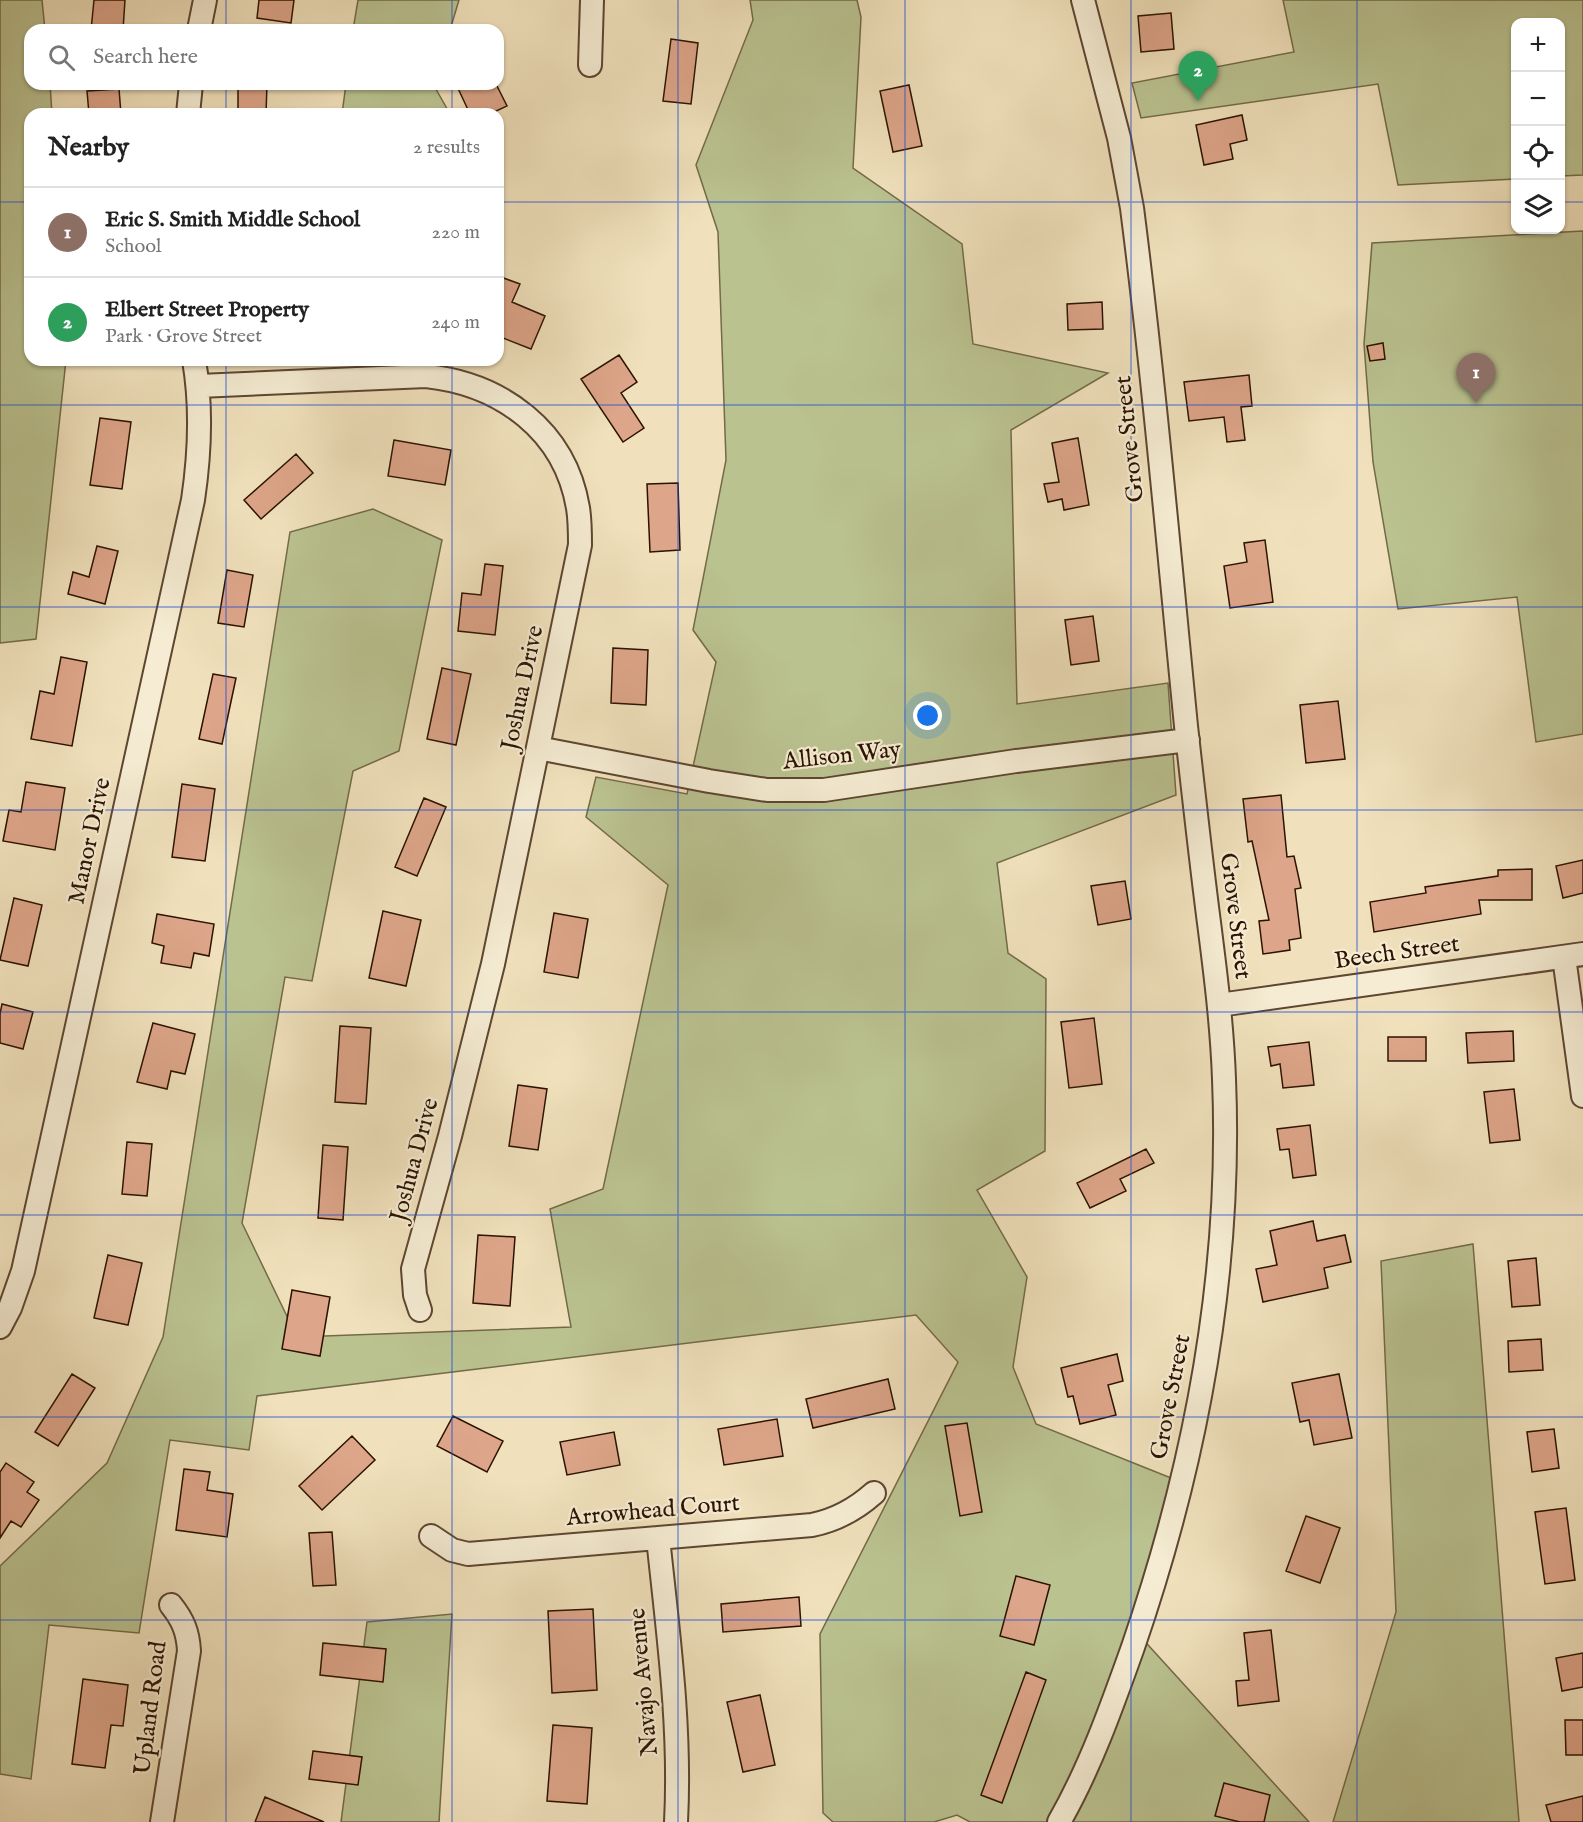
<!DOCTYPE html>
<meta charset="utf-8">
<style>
body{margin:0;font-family:"IM FELL English",serif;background:#f6f6f6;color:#222}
.controls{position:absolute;right:18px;top:18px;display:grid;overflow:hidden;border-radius:12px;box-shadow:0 2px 4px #0004}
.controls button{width:54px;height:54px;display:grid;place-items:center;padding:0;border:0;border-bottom:2px solid #e0e0e0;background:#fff;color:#222;font:30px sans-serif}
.you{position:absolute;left:928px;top:716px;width:21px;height:21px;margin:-15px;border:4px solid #fff;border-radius:50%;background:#1a73e8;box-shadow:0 0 0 9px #1a73e833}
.badge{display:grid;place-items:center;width:39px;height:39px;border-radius:50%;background:#8f2418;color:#fff;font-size:20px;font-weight:700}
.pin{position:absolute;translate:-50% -50px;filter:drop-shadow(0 2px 3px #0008)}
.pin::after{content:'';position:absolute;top:32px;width:21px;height:18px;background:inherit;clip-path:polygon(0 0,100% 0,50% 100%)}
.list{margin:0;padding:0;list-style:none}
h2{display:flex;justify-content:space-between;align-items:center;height:78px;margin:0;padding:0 24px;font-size:26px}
h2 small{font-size:20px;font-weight:400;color:#767676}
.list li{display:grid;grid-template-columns:39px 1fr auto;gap:18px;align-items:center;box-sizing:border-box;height:90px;padding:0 24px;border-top:2px solid #e0e0e0}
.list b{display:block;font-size:22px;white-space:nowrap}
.list p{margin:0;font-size:20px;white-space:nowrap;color:#767676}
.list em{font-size:20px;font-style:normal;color:#767676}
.icon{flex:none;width:33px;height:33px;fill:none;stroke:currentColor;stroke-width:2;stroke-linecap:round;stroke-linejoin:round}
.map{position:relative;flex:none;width:1583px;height:1822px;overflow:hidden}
.search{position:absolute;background:#fff;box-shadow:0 2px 4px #0004;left:24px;top:24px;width:480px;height:66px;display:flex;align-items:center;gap:15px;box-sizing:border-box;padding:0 21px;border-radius:18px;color:#767676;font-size:22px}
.panel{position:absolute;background:#fff;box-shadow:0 2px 4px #0004;left:24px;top:108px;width:480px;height:258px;border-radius:18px}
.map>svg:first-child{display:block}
.green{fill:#bac290;stroke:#736a48;stroke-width:1.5}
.building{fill:#dda589;stroke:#2c1201;stroke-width:1.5}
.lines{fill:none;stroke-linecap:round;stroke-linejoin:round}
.street-casing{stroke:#5d4630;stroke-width:26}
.street{stroke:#f5ecd3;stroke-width:22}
.grid{fill:none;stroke:#1d4ed8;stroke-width:1.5;stroke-opacity:0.55}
.labels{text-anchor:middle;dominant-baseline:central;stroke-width:4.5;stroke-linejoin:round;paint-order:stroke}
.street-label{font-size:24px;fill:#2c1201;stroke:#f5ecd3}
</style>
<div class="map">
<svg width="1583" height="1822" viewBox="0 0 1583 1822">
<rect width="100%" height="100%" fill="#f0e1bc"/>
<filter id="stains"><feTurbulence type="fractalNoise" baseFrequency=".00333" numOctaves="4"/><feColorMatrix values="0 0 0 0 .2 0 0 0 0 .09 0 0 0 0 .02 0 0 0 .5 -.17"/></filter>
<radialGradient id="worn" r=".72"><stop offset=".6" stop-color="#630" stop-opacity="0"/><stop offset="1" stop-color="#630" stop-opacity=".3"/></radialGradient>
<path class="green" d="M0,0H42L45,30H30V84H50L52,114H30V360H66L36,639L0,643Z
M358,0H459L450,30H353Z
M750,0H857L861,17L853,168L962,244L973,344L1108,373L1011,430L1017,704L1168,683L1176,795L997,863L1008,953L1046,979L1045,1151L977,1190L1027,1277L1013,1367L1036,1424L1181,1482L1139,1635L1309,1822H970L957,1815L934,1822H833L823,1813L820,1634L958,1362L916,1315L257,1396L249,1450L170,1440L139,1633L49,1625L31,1779L0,1774V1566L107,1463L163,1337L290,532L373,509L442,540L399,751L353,771L312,981L285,977L242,1223L297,1337L571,1327L550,1209L603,1189L668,885L586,817L596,777L687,794L716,662L693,630L726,460L718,232L696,165L753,20Z
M1283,0H1583V175L1561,176L1560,22H1516L1515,179L1398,185L1378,84L1141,118L1132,83L1294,52Z
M346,84H433L450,114H342Z
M1583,231V734L1536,742L1517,597L1398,609L1373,462L1364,344L1372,243Z
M1473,1244L1519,1822H1333L1396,1612L1381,1261Z
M452,1614L439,1822H341L367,1622Z"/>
<path class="building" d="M94,0H125L123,30H91Z
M259,0H294L291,23L257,18Z
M1171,13L1174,49L1141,52L1138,16Z
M671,39L698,43L691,104L663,101Z
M238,84H267L266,114H238Z
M456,84H496L507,106L490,114H470Z
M909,85L922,146L893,152L880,91Z
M119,89L121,114H89L87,91Z
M1242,115L1247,140L1230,144L1233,159L1204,165L1196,125Z
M498,276L520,284L512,302L545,316L531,349L498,336Z
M1102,302L1103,329L1068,330L1067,304Z
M1383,343L1385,359L1370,361L1367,346Z
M619,355L637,382L621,393L644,428L623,442L581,379Z
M1249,375L1252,406L1241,407L1245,440L1227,442L1224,417L1189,421L1184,382Z
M100,418L131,422L122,489L90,485Z
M1078,438L1089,505L1064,510L1062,499L1048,502L1044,484L1059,482L1052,443Z
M394,440L451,450L445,485L388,476Z
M296,454L313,473L261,519L244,500Z
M678,483L680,550L650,552L647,484Z
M1265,540L1273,602L1230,608L1224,566L1247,562L1244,543Z
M97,546L118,551L105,604L68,594L73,572L89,577Z
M485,564L503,566L495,635L458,631L462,593L481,595Z
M227,570L253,575L244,627L218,623Z
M1093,616L1099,661L1071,665L1065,620Z
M613,648L648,650L646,705L611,703Z
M61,657L87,662L72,746L31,739L40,691L54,694Z
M442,668L471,674L456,745L427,739Z
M213,674L236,678L222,744L199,739Z
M1338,701L1345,759L1306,763L1300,705Z
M26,782L65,788L55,850L3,841L9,810L21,812Z
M182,784L215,789L205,861L172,857Z
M1281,795L1287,857L1294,856L1301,888L1295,889L1301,938L1289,940L1290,950L1263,954L1259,921L1269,920L1252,841L1248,842L1243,799Z
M424,798L446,807L417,876L395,867Z
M1583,860V893L1563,898L1556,866Z
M1532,869V900H1479L1481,914L1374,932L1370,902L1426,893L1425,887L1498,876V870Z
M1125,881L1131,919L1098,925L1091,886Z
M14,898L42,905L28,966L0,960Z
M383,911L421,920L406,986L369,978Z
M554,913L588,919L578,978L544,972Z
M157,914L214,924L209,956L194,953L191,968L161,963L164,946L152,943Z
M2,1004L33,1012L23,1049L0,1043V1014Z
M1094,1018L1102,1084L1069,1088L1061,1022Z
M153,1023L195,1034L185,1074L171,1071L167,1089L137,1082Z
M340,1026L371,1028L366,1104L335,1102Z
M1513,1031L1514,1061L1468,1063L1466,1033Z
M1388,1037H1426V1061H1388Z
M1309,1042L1314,1085L1283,1088L1280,1064L1271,1066L1268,1047Z
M518,1085L547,1089L538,1150L509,1146Z
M1514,1089L1520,1140L1490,1143L1484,1092Z
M1310,1125L1316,1175L1293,1178L1289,1149L1280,1150L1277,1129Z
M127,1142L152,1144L147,1196L122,1194Z
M323,1145L348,1147L343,1220L318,1218Z
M1146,1149L1154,1163L1120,1179L1126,1191L1090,1208L1077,1183Z
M1313,1221L1317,1241L1345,1235L1351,1262L1324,1268L1328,1288L1263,1302L1256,1269L1277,1265L1270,1231Z
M478,1235L515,1237L510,1306L473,1303Z
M108,1255L142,1263L128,1325L94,1318Z
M1536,1258L1540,1305L1512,1307L1508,1261Z
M292,1290L330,1297L320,1356L282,1349Z
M1541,1339L1543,1370L1509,1372L1508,1341Z
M1117,1354L1123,1381L1108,1385L1116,1415L1080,1424L1073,1396L1068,1397L1061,1368Z
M72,1374L95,1388L58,1446L35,1432Z
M1339,1374L1352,1438L1314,1445L1309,1420L1300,1422L1292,1383Z
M888,1379L895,1409L813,1428L806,1399Z
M453,1416L503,1441L487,1472L437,1446Z
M777,1419L783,1456L724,1465L718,1429Z
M967,1423L982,1512L960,1516L945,1426Z
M1554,1429L1559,1468L1532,1472L1527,1432Z
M614,1432L620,1465L567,1475L560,1442Z
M352,1436L375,1460L322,1510L299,1486Z
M6,1463L34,1482L27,1492L39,1500L21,1527L11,1521L0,1538V1472Z
M184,1469L210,1472L207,1490L233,1494L227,1537L176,1530Z
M1566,1508L1575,1580L1545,1584L1535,1512Z
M1306,1516L1340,1528L1320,1583L1286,1571Z
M332,1532L336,1585L313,1586L309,1533Z
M1016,1576L1050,1585L1034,1645L1000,1636Z
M799,1597L801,1626L723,1632L721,1604Z
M593,1609L597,1690L552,1693L548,1611Z
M1271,1630L1279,1701L1238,1706L1236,1681L1249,1680L1244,1633Z
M323,1643L386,1649L383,1682L320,1675Z
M1583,1653V1687L1562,1691L1556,1658Z
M1026,1672L1046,1680L1002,1803L981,1795Z
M83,1679L128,1685L123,1726L111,1725L105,1768L72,1764Z
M760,1695L775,1765L743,1772L727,1702Z
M1565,1720H1583V1755H1566Z
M553,1725L592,1728L587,1804L547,1801Z
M313,1751L362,1757L358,1785L309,1779Z
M1224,1783L1270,1795L1264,1822H1240L1215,1816Z
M1583,1796V1822H1551L1546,1805Z
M265,1797L324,1822H255Z"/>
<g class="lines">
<defs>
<path id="street" d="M199,30L205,0
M590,65L592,0
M188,114L191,84
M199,386L426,376C501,384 565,430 578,508C580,520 580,533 580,545L493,964L450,1136L413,1269L415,1295L420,1310
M538,748L709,781L767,790H824L1016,761L1188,740
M1564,957L1583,1096
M1219,1005L1583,954
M0,1327L10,1308L23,1271L193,500C200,453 202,407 194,360
M431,1536L452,1550L468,1554L812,1525C837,1520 856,1509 874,1493
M658,1538C668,1633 681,1727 676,1822
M162,1822L189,1651C188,1632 183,1620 171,1605
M1059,1822C1090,1768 1112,1706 1133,1647C1196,1464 1232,1273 1224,1079C1222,1024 1215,969 1208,915C1200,852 1193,789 1186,726C1169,553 1154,380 1132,208L1119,138L1083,0"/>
</defs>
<use href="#street" class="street-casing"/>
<use href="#street" class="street"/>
</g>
<path class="grid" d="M226,0V30M452,0V30M678,0V1822M905,0V1822M1131,0V1822M1357,0V1822M226,84V114M452,84V114M0,202H30M498,202H1516M1560,202H1583M226,360V1822M452,360V1822M0,405H1583M0,607H1583M0,810H1583M0,1012H1583M0,1215H1583M0,1417H1583M0,1620H1583"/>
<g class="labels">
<g class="street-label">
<text transform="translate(1130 439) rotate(-96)">Grove Street</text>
<text transform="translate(523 688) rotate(-78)">Joshua Drive</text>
<text transform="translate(842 756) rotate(-6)">Allison Way</text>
<text transform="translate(90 841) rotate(-78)">Manor Drive</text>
<text transform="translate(1235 916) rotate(83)">Grove Street</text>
<text transform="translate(1397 953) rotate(-8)">Beech Street</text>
<text transform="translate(415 1160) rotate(-75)">Joshua Drive</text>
<text transform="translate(1171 1397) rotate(-79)">Grove Street</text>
<text transform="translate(653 1511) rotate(-5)">Arrowhead Court</text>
<text transform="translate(644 1682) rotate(-95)">Navajo Avenue</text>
<text transform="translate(151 1708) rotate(-83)">Upland Road</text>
</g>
</g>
<rect width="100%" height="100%" filter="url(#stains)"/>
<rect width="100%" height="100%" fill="url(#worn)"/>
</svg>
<div class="controls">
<button>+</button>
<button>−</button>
<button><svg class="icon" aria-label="locate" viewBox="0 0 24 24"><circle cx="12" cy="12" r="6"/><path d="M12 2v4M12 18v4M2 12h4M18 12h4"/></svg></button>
<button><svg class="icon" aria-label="layers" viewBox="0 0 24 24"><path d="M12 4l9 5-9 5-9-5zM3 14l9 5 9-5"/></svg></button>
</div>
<div class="you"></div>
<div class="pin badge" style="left:1476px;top:403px;background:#8d6e63">1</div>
<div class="pin badge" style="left:1198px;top:101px;background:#2e9e5b">2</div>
<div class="search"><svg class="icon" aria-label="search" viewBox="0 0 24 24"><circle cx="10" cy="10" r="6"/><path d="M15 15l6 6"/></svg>Search here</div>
<section class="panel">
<h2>Nearby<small>2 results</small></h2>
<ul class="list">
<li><span class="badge" style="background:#8d6e63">1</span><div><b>Eric S. Smith Middle School</b><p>School</p></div><em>220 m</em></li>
<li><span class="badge" style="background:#2e9e5b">2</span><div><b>Elbert Street Property</b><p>Park · Grove Street</p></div><em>240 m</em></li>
</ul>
</section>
</div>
